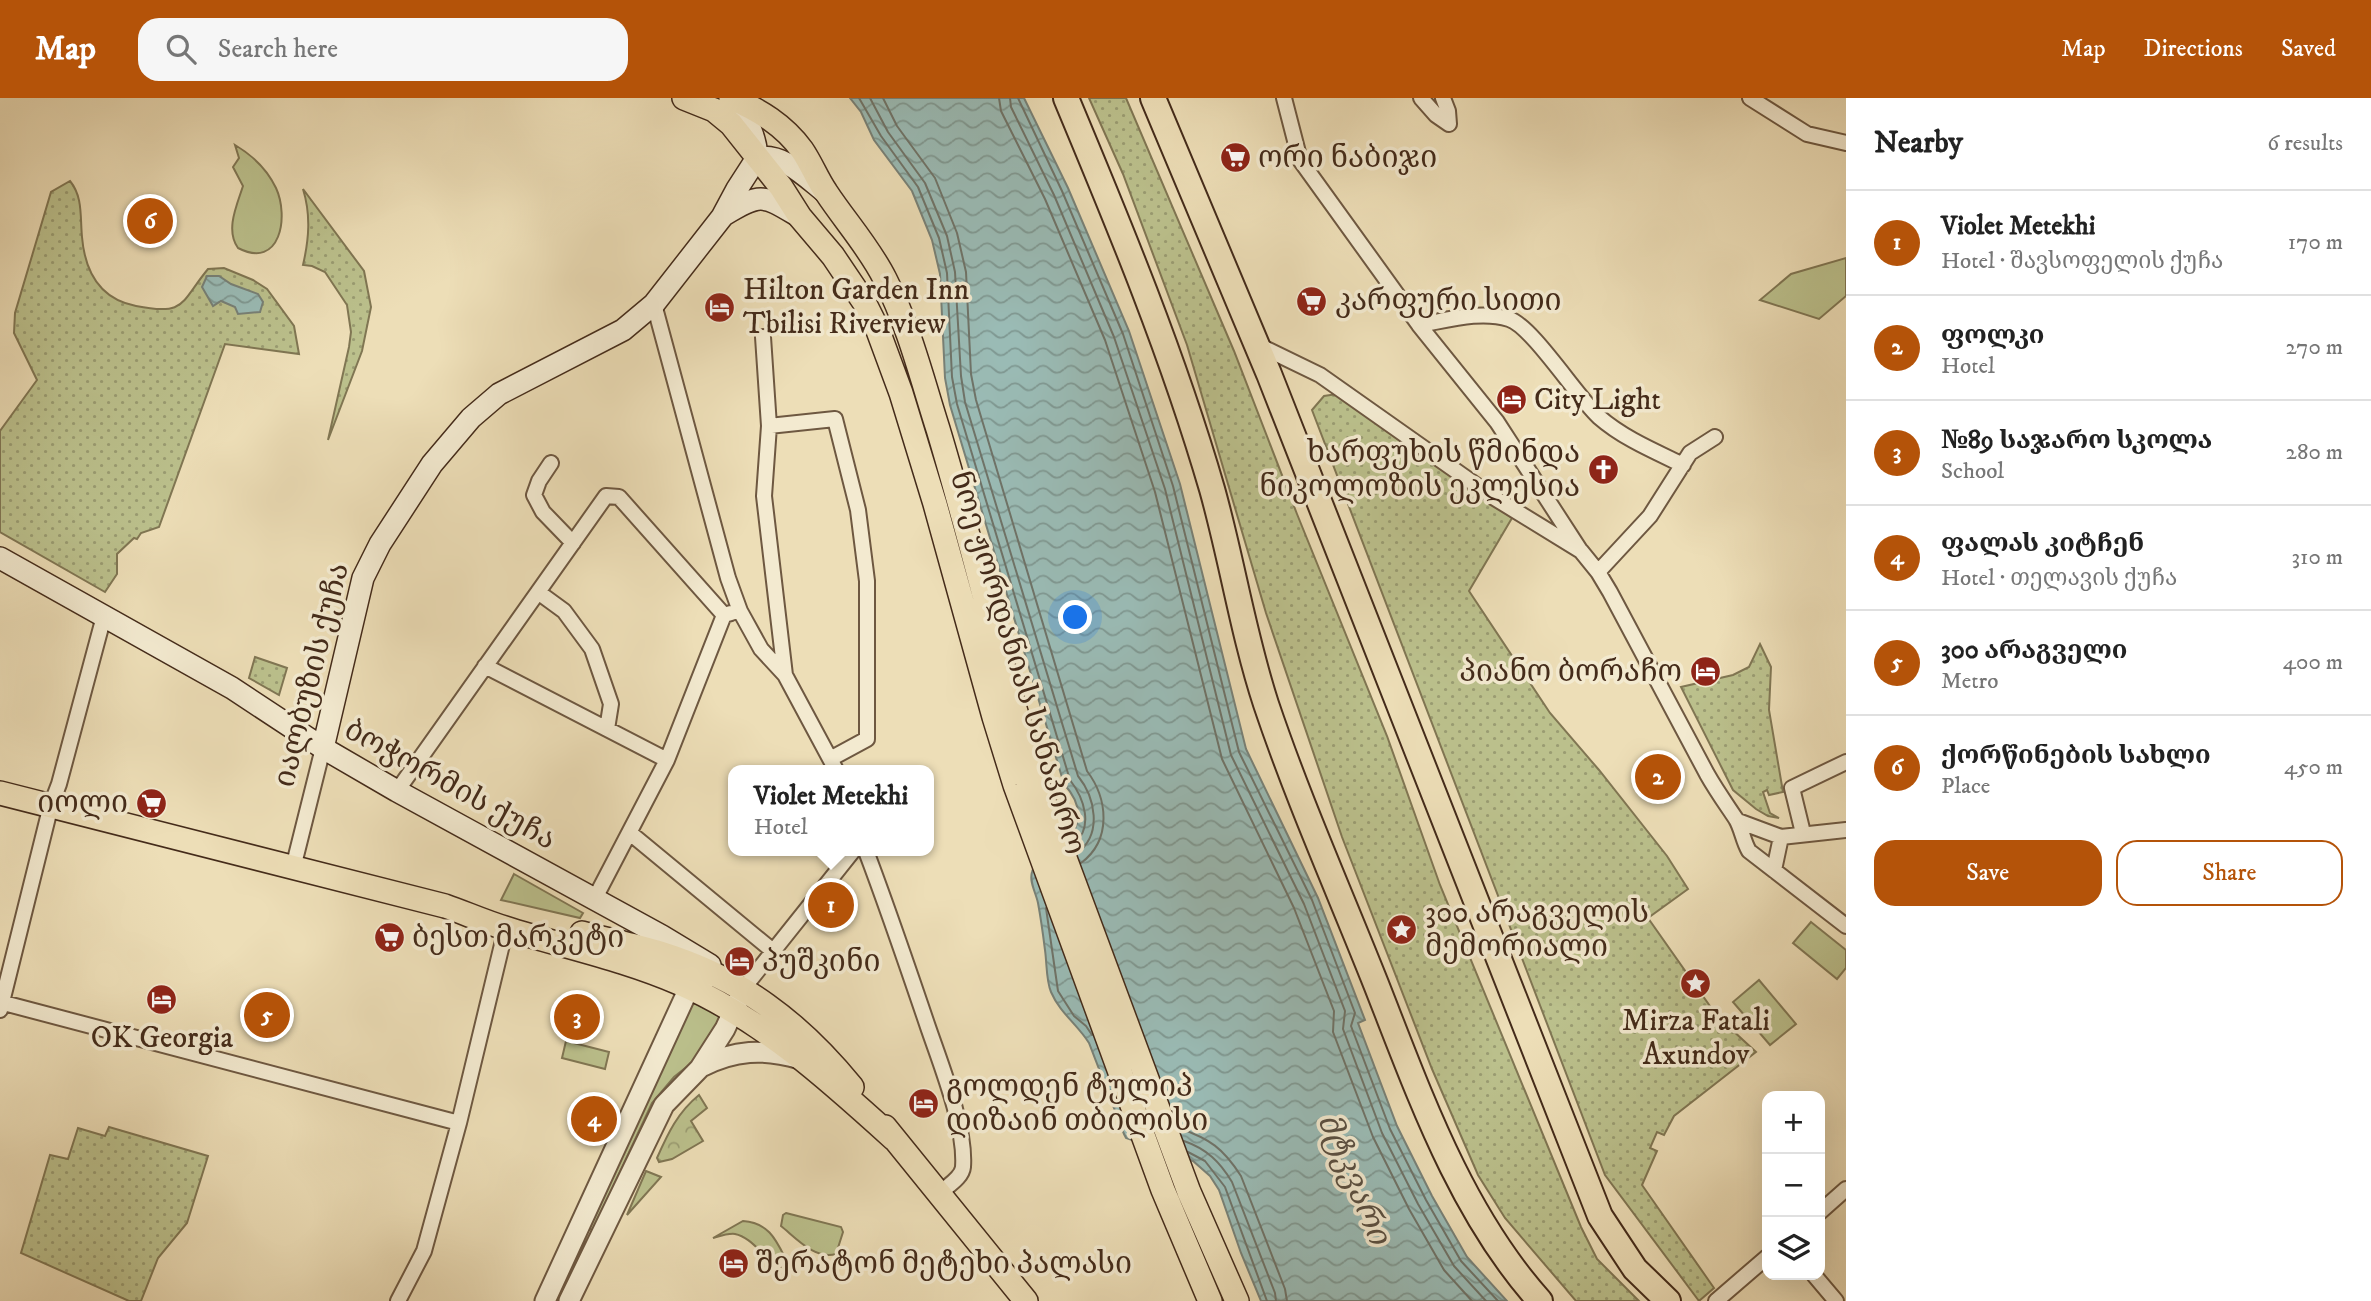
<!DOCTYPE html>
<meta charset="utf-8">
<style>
body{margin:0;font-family:"IM FELL DW Pica","Noto Serif Georgian",serif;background:#f6f6f6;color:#222}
.controls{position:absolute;right:21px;bottom:21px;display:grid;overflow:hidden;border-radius:14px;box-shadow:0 7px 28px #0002}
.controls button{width:63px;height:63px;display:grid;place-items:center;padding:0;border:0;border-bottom:2px solid #e0e0e0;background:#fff;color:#222;font:35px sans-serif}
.you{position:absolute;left:1076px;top:520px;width:24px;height:24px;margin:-18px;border:5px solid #fff;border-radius:50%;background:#1a73e8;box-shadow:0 0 0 10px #1a73e833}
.badge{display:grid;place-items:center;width:46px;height:46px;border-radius:50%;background:#b45309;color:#fff;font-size:23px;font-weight:700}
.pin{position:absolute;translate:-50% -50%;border:4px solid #fff;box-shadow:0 2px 7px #0006}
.popup{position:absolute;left:728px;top:667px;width:206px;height:91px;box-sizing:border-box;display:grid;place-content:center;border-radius:14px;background:#fff;filter:drop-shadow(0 2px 5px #0005);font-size:23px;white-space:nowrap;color:#767676}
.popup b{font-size:26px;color:#222}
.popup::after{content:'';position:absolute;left:50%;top:100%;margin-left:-14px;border:14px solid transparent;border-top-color:#fff}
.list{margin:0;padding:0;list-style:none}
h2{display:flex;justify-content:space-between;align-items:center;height:91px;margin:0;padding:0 28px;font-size:30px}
h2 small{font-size:23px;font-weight:400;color:#767676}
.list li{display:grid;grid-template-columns:46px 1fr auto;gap:21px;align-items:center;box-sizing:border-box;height:105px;padding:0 28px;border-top:2px solid #e0e0e0}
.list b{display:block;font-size:26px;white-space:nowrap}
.list p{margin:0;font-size:23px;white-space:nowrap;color:#767676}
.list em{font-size:23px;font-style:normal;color:#767676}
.actions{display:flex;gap:14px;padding:21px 28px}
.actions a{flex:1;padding:16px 0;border:2px solid #b45309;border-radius:21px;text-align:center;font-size:24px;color:#b45309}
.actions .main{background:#b45309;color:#fff}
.icon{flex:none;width:38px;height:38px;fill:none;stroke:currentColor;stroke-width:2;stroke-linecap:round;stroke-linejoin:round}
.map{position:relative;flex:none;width:1846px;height:1203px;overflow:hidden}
header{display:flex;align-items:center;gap:42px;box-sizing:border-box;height:98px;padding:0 35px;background:#b45309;color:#fff}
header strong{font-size:33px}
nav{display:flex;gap:38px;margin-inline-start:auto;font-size:24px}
.search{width:490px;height:63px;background:#f6f6f6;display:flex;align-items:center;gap:18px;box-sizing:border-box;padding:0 24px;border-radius:21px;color:#767676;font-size:26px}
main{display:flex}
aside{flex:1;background:#fff}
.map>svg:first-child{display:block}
.grass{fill:#bbc08c;stroke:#807653;stroke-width:2}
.forest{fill:url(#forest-crowns);stroke:#807653;stroke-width:2}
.park{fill:url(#park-dots);stroke:#807653;stroke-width:2}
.water{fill:url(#water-waves);stroke:#788177;stroke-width:2}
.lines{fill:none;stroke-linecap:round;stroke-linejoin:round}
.shore{stroke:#6f7368;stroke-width:2}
.minor-casing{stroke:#6e5841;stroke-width:18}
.tertiary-casing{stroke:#6e5841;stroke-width:23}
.secondary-casing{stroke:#442b1a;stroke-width:24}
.primary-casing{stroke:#442b1a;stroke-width:26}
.trunk-casing{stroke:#442b1a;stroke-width:28}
.minor{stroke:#f3ead0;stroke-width:14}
.tertiary{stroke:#f3ead0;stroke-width:19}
.secondary{stroke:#f3ead0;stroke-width:21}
.primary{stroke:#eddeb7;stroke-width:23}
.trunk{stroke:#eddeb7;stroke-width:24}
.labels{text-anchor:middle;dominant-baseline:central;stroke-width:7;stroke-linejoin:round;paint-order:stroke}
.poi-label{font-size:30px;fill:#442b1a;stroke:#f3ead0;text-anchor:start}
.street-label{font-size:30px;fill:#442b1a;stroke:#f3ead0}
.water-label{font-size:32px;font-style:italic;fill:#5a4f41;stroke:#f3ead0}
</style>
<header>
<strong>Map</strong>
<div class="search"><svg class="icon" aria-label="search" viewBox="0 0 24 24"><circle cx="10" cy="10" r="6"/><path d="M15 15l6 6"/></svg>Search here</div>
<nav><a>Map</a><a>Directions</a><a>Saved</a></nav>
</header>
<main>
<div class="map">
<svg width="1846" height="1203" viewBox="0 0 1846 1203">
<defs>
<pattern id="forest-crowns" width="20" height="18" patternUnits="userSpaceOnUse" patternTransform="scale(1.75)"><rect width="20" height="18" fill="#bbc08c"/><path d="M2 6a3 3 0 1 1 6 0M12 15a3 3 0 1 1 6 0" fill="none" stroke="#9a9c72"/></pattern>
<pattern id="park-dots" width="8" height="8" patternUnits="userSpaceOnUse" patternTransform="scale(1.75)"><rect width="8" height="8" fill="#bbc08c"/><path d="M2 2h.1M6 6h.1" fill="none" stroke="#9a9c72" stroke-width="1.8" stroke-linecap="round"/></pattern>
<pattern id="water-waves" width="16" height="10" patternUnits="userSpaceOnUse" patternTransform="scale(1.75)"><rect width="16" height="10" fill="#9abbb5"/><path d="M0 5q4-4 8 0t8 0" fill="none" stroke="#7f9892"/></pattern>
</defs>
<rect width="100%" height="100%" fill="#eddeb7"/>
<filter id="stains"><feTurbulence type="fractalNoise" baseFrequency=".00286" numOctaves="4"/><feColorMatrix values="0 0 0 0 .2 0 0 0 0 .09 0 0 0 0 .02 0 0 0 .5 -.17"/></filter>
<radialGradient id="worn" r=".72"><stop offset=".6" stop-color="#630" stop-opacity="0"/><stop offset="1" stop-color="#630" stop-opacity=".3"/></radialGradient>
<path class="grass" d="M235,47C252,57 267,71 276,90C289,118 281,172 238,150C225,132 237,107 243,88L233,69L239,60Z
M1846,160V198L1819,221L1760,202L1791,176Z
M514,776L583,815L580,820L501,802Z
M1811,824L1846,852V870L1837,881L1793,845Z
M1759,882L1796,926L1770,947L1733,904Z
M698,904L720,916L721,922L704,955L674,979L652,1005L593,1132L589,1131L691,907Z
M566,943L609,954L605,971L562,960Z
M646,1073L661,1079L627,1117Z
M786,1115L841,1129L843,1134L836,1156C815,1162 796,1140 781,1128L783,1117Z
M743,1123C773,1125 778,1148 791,1171C768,1170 756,1140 735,1136C729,1135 720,1138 713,1140Z"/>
<path class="forest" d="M699,997L707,1010L691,1023L703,1043L672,1061L659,1064L657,1060C668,1035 678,1014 699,997Z"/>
<path class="park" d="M1089,0H1126L1234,253L1297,416L1387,638L1440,787L1581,1129L1597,1161L1639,1203H1576L1505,1120L1478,1077L1432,971L1342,739L1266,515L1187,247L1123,76Z
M70,83C83,99 80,118 82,139C85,174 100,201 136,208C186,218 180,205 208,171L224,170L253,182L267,191L294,228L299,256L225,246L159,429L141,435L137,441L134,440L117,456V476L105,494L0,434V333L37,282L14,235L15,215L51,94Z
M303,91L364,173L371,209L362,253L328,342L349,249L351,234L347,207L325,174L312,168L303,167C309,141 311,117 303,91Z
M1337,296L1512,420L1469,493L1550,615L1599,672L1667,758L1688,791L1648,820L1717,918L1756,954L1674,1018L1664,1037L1657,1034L1650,1050L1657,1053L1642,1087L1714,1190L1699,1203L1605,1077L1312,312L1324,298Z
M1760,546L1771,569L1769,612L1783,694L1769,697L1767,692L1763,694L1770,715L1779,720L1768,718L1756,711L1733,692L1681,589L1733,577L1749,569Z
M255,559L287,570L279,597L249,580Z
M109,1029L208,1058L187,1125L158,1160L141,1203H129L21,1155L50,1057L68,1061L78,1030L105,1038Z"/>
<path class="water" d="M850,0H1024L1068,90L1129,233L1180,386L1246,651L1318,800L1365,922L1358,925L1397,1028L1432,1098L1467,1159L1507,1203H1261L1241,1155L1219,1092L1210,1078L1193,1063L1126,1040L1124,1036L1089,945C1078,927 1060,915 1051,894C1046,882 1047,866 1045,852C1043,836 1041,821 1038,805C1036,795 1029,784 1032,774C1037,753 1070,752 1077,725C1081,710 1074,697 1064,686L950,307L945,280L940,176L932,142L912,93L874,42L861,14Z
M207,178H219L231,186L258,196L263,204L260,214L238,216L235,209L221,203L213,208L202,189Z"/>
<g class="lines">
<path class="shore" d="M859,0L881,38L918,89L939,140L947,175L952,279L957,306L1070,682C1084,700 1094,729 1074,746
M870,0L888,34L925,85L947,138L955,174L961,278L965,304L1078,678C1095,699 1103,736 1077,755
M883,0L897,28L935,80L957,135L966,174L971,276L976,302L1087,673C1108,701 1112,742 1081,765
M999,0L1001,13L1045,101L1105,242L1155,394L1222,661L1294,810L1334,913L1333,934L1373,1039L1409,1111L1444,1172L1472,1203
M1010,0L1011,9L1054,97L1114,239L1165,391L1231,657L1304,806L1345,913L1343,931L1382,1035L1418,1106L1454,1168L1486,1203
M1018,0L1062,93L1123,236L1173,388L1239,654L1312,802L1355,915L1351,928L1390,1031L1426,1102L1461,1163L1498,1203
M1046,810L1058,893L1074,918L1086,928L1092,937
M1179,1030C1210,1041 1223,1050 1241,1078L1285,1191L1287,1203
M1184,1043C1207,1051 1220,1064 1232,1084L1275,1195L1276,1203
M1188,1054L1205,1063L1225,1089L1267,1203"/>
<defs>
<path id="minor" d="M1284,0L1300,62L1419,227L1497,324L1580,452
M1421,0L1436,17L1449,26
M1443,0L1448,13L1449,26
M1750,0L1807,36L1846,45
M654,206L728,480L740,513L761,551L785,577L836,672
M1419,227C1448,222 1481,212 1509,221C1532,228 1577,299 1599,319C1623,340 1654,353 1683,367
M763,239L769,328L764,398L785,577
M1258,247L1320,277L1493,399L1581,453L1598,474L1610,494L1707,676C1716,692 1726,706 1736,721C1742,731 1743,743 1749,753L1846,828
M769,328L835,321L858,412L867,483V641L832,660
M551,365L539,383L534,397L543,414L573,445
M1598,474L1650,418L1690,355L1715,339
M538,494L564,513L592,551L611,606L607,631
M485,568L667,662
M397,693L606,398L619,399L724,517
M1738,723L1781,739L1846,732
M630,735L773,853
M1803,735L1792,690L1846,664
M866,753C888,811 908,870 928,929C941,967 966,1029 963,1069C962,1080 947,1088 939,1096
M293,770L323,650
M1774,772L1781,739
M594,802L667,662L724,517L731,515
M743,891L853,753
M0,904L459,1025
M0,912L51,707L59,686L104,518
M1820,1114L1846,1091
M1814,1177L1836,1203
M398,1203L424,1153L459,1025L506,830
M1716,1203L1767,1159"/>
<path id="tertiary" d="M701,969C734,952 764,950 800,961
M545,1203L689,890L703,886
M569,1203L664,1007L700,970L725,931L739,901"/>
<path id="secondary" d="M734,1C746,22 756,36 757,60
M757,60C783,55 806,79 825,94
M724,117C762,94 763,97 800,119
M0,460L232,590L323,650L397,693L662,838L710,867
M323,650L363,480L380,446L432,366L471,320L499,296L623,232L654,206L722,119L737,91L757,60"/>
<path id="primary" d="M684,0L714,12L731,26L781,89L800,119L833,158L864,204L877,230L901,295L935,406L994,619L1015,687L1163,1092L1210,1203
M731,0C759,12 784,27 802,52C811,65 817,81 826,94C845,123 869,149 885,181C909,228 922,281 938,331C973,447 1000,566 1036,682L1189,1094L1237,1203
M0,695L445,808C465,815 485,824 505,830C564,849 621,860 679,885C762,921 828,981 894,1041
M582,835C608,842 635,847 660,855C741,880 799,924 852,989
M885,1029L1026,1203"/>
<path id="trunk" d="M1066,0C1120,129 1173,257 1212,391C1232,462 1243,536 1266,606C1298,701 1339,793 1376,886C1419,995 1460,1114 1540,1203
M1153,0L1269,276L1600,1118L1635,1171L1668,1203"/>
</defs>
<use href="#minor" class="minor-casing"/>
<use href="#tertiary" class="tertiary-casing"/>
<use href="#secondary" class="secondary-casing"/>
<use href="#primary" class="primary-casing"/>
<use href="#trunk" class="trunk-casing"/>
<use href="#minor" class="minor"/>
<use href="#tertiary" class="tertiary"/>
<use href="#secondary" class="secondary"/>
<use href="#primary" class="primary"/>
<use href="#trunk" class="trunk"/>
</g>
<defs>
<symbol id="supermarket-disc" viewBox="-11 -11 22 22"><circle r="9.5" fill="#8f2418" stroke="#f3ead0"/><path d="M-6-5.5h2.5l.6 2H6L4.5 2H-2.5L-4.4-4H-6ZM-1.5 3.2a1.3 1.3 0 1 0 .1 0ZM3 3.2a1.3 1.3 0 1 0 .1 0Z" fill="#fff"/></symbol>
<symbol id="hotel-disc" viewBox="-11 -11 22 22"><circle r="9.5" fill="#8f2418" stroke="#f3ead0"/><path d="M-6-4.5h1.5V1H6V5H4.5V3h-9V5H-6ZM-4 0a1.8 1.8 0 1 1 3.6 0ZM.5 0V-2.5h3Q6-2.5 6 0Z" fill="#fff"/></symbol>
<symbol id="church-disc" viewBox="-11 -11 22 22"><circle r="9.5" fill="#8f2418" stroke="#f3ead0"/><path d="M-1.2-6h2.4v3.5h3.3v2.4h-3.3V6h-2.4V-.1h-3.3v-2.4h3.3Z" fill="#fff"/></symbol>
<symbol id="sight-disc" viewBox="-11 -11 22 22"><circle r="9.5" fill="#8f2418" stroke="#f3ead0"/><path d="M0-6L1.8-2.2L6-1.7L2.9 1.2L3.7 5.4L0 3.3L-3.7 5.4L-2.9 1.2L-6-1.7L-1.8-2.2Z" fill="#fff"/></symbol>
</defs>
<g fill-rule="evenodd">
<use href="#supermarket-disc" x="1218" y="42" width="35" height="35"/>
<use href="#supermarket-disc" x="1294" y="186" width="35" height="35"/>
<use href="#hotel-disc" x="702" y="192" width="35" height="35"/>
<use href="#hotel-disc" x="1494" y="284" width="35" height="35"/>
<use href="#church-disc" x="1586" y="354" width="35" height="35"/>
<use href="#hotel-disc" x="1688" y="556" width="35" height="35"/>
<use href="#supermarket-disc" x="134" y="688" width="35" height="35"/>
<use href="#sight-disc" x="1384" y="814" width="35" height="35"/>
<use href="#supermarket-disc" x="372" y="822" width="35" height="35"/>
<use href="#hotel-disc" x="722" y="846" width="35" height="35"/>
<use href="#sight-disc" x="1678" y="868" width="35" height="35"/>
<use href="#hotel-disc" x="144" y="884" width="35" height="35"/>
<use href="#hotel-disc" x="906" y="988" width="35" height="35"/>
<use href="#hotel-disc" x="716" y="1148" width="35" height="35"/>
</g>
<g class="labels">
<g class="poi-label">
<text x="1258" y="60">ორი ნაბიჯი</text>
<text x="743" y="192">Hilton Garden Inn<tspan x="743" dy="34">Tbilisi Riverview</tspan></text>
<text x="1335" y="203">კარფური სითი</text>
<text x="1534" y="302">City Light</text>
<text x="1580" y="355" text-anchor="end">ხარფუხის წმინდა<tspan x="1580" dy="34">ნიკოლოზის ეკლესია</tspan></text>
<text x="1682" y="574" text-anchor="end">პიანო ბორაჩო</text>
<text x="128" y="705" text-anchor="end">იოლი</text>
<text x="1425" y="815">300 არაგველის<tspan x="1425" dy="34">მემორიალი</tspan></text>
<text x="412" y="840">ბესთ მარკეტი</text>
<text x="762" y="864">პუშკინი</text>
<text x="1696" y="923" text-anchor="middle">Mirza Fatali<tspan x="1696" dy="34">Axundov</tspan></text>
<text x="162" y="940" text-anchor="middle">OK Georgia</text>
<text x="946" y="989">გოლდენ ტულიპ<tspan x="946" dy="34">დიზაინ თბილისი</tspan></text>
<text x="756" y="1166">შერატონ მეტეხი პალასი</text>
</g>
<g class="street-label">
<text transform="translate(1017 565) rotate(73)">ნოე ჟორდანიას სანაპირო</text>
<text transform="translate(312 577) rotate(-76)">იალბუზის ქუჩა</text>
<text transform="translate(450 687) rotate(29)">ბოჭორმის ქუჩა</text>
</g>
<g class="water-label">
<text transform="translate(1353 1081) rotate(67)">მტკვარი</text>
</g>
</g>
<rect width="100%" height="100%" filter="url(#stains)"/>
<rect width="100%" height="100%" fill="url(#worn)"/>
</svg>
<div class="controls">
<button>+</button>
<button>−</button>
<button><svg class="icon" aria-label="layers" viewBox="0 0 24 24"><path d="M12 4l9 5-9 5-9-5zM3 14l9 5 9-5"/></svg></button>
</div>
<div class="you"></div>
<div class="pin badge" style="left:831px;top:807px">1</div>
<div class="popup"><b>Violet Metekhi</b>Hotel</div>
<div class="pin badge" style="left:1658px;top:679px">2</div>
<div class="pin badge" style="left:577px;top:919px">3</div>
<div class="pin badge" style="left:594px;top:1021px">4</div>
<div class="pin badge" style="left:267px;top:917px">5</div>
<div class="pin badge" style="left:150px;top:123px">6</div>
</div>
<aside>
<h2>Nearby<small>6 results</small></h2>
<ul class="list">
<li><span class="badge">1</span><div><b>Violet Metekhi</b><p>Hotel · შავსოფელის ქუჩა</p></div><em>170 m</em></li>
<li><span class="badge">2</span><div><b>ფოლკი</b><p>Hotel</p></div><em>270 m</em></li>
<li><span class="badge">3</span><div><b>№89 საჯარო სკოლა</b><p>School</p></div><em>280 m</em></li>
<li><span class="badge">4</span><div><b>ფალას კიტჩენ</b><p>Hotel · თელავის ქუჩა</p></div><em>310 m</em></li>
<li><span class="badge">5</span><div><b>300 არაგველი</b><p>Metro</p></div><em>400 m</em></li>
<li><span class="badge">6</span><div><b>ქორწინების სახლი</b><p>Place</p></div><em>450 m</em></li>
</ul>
<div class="actions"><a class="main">Save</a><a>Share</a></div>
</aside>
</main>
